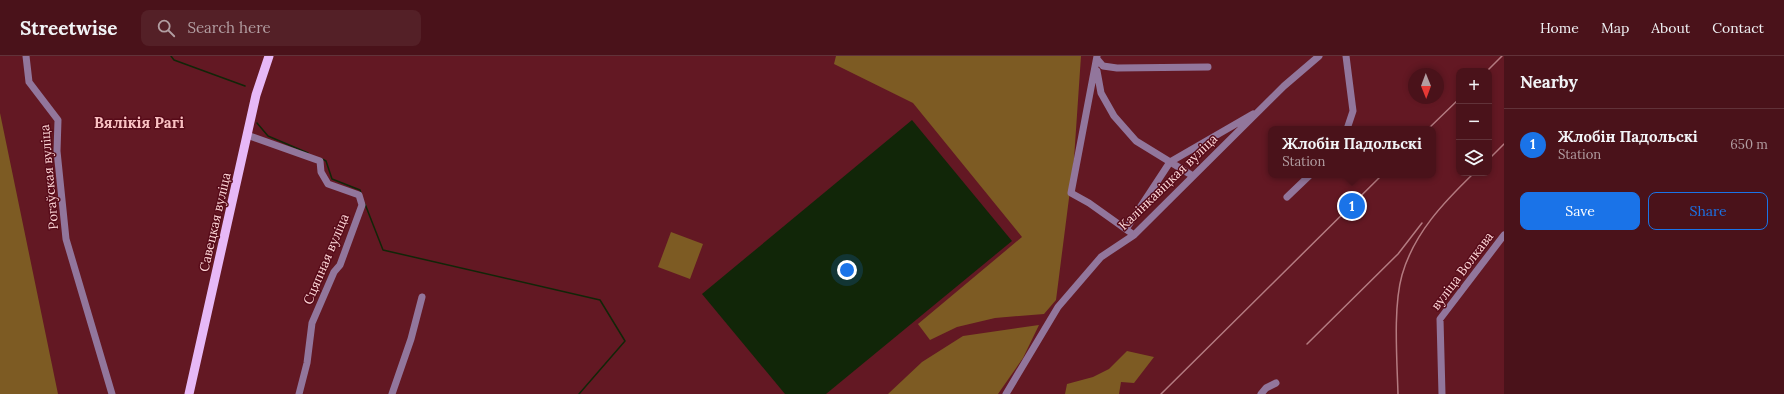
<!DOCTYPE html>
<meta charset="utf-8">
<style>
body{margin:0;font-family:Lora,serif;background:#542027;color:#f1f3f6}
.controls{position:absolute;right:12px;top:12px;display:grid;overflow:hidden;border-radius:8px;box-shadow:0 2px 6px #0003}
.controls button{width:36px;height:36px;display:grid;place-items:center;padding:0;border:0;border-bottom:1px solid #613239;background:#4a121a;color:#f1f3f6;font:20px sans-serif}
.compass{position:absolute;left:1408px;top:12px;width:36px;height:36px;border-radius:50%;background:#4a121a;box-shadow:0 2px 6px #0003;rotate:179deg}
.you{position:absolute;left:847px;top:214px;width:14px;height:14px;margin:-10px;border:3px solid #fff;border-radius:50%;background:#1a73e8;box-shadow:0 0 0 6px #1a73e833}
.badge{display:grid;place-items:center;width:26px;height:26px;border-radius:50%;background:#1a73e8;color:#fff;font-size:13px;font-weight:700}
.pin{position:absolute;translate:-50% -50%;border:2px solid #fff;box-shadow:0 1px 4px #0006}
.popup{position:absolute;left:1268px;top:70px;width:168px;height:52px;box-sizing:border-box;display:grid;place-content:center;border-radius:8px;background:#4a121a;filter:drop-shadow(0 1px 3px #0005);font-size:13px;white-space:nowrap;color:#b29ea2}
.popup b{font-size:15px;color:#f1f3f6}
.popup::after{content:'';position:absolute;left:50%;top:100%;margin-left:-8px;border:8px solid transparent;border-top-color:#4a121a}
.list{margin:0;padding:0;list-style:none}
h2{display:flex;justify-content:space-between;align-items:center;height:52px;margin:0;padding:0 16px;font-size:17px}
h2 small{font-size:13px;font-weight:400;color:#b29ea2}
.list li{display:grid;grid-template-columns:26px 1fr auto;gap:12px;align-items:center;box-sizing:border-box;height:72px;padding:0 16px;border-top:1px solid #613239}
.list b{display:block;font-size:15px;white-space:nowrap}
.list p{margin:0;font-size:13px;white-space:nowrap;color:#b29ea2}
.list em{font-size:13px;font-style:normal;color:#b29ea2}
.actions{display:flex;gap:8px;padding:12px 16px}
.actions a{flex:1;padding:9px 0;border:1px solid #1a73e8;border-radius:8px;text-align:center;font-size:14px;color:#1a73e8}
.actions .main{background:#1a73e8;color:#fff}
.icon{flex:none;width:22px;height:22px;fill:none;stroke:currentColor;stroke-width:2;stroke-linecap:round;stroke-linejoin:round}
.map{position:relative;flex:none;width:1504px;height:338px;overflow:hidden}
header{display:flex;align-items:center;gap:24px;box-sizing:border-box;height:56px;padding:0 20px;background:#4a121a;border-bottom:1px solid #613239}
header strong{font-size:19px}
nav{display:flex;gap:22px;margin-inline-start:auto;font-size:14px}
.search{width:280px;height:36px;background:#542027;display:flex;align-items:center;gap:10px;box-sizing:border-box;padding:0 14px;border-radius:8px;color:#b29ea2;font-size:15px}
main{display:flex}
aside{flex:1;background:#4a121a}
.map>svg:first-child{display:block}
.green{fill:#7d5b23}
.water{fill:#112608}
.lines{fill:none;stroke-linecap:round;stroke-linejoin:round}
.stream{stroke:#112608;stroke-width:1.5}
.minor{stroke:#92769c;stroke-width:7}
.major{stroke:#e7b8f7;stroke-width:9}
.rail{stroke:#b47b81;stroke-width:1.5}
.labels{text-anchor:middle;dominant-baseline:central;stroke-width:3;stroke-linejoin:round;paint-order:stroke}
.street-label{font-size:13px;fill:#ffd8d9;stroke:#570b19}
.quarter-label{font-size:15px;font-weight:bold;fill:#f9c1c2;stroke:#570b19}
</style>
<header>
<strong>Streetwise</strong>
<div class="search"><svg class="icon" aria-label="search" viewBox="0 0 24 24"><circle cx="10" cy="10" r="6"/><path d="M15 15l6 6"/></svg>Search here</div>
<nav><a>Home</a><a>Map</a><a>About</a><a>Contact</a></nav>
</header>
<main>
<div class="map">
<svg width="1504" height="338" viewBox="0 0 1504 338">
<rect width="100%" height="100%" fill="#631823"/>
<path class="green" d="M836,0H1081L1074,103L1056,244L1044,258L995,262L957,271L930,284L918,268L1022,181L913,47L834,8Z
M0,57L58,338H0Z
M671,176L703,188L690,223L658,211Z
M1039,269L1023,302L998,338H888L922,306L963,280Z
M1127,295L1154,301L1134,327L1121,326L1119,338H1065L1067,328L1093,321L1109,313Z"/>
<path class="water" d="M912,64L1012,185L826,338H785L702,238Z"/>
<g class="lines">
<path class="stream" d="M171,0L174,4L245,30
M257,67L268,80L308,97
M322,103L326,105L332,123L360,134L361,137
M365,148L383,194L600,244L625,285L579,338"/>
<path class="minor" d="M26,0L29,26L58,64L57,95L66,183L112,338
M1097,0L1071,137L1089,147L1134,179
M1346,0L1353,55L1347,73
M1097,3L1103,10L1117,12L1208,11
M1097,15L1101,37L1114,60L1136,85L1193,120
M247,79L320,105L321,116L328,128L359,139L362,149L340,209L334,216L312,267L307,307L299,338
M1287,141L1310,119
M1126,173L1170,106L1253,58
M392,338L411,283L422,241
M1006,338L1058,251L1101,201L1134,179L1284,30L1319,0
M1261,338L1266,332L1276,327
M1442,338L1440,263L1504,179"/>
<path class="major" d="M189,338L256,39L269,0"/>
<path class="rail" d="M1487,15L1502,0
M1428,73L1459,43
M1489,103L1504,88
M1307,288L1398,198L1422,167
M1161,338L1382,119
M1398,338C1397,303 1393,251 1402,219C1414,177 1444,146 1474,117"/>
</g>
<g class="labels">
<g class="street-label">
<text transform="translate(49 121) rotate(-95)">Рогаўская вуліца</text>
<text transform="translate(1168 126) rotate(-44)">Калінкавіцкая вуліца</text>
<text transform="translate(215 166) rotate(-77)">Савецкая вуліца</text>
<text transform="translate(326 203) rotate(-67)">Сцяпная вуліца</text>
<text transform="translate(1462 215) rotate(-53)">вуліца Волкава</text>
</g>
<g class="quarter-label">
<text x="139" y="66">Вялікія Рагі</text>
</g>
</g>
</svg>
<div class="controls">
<button>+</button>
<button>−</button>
<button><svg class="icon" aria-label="layers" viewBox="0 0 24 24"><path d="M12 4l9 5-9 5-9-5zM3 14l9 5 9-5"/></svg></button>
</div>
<svg class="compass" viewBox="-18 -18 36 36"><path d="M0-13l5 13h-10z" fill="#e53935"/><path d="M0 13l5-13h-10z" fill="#b29ea2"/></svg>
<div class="you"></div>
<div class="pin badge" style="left:1352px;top:150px">1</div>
<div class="popup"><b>Жлобін Падольскі</b>Station</div>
</div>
<aside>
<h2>Nearby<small></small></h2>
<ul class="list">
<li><span class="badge">1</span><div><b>Жлобін Падольскі</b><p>Station</p></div><em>650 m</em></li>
</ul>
<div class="actions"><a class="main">Save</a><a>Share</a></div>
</aside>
</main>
